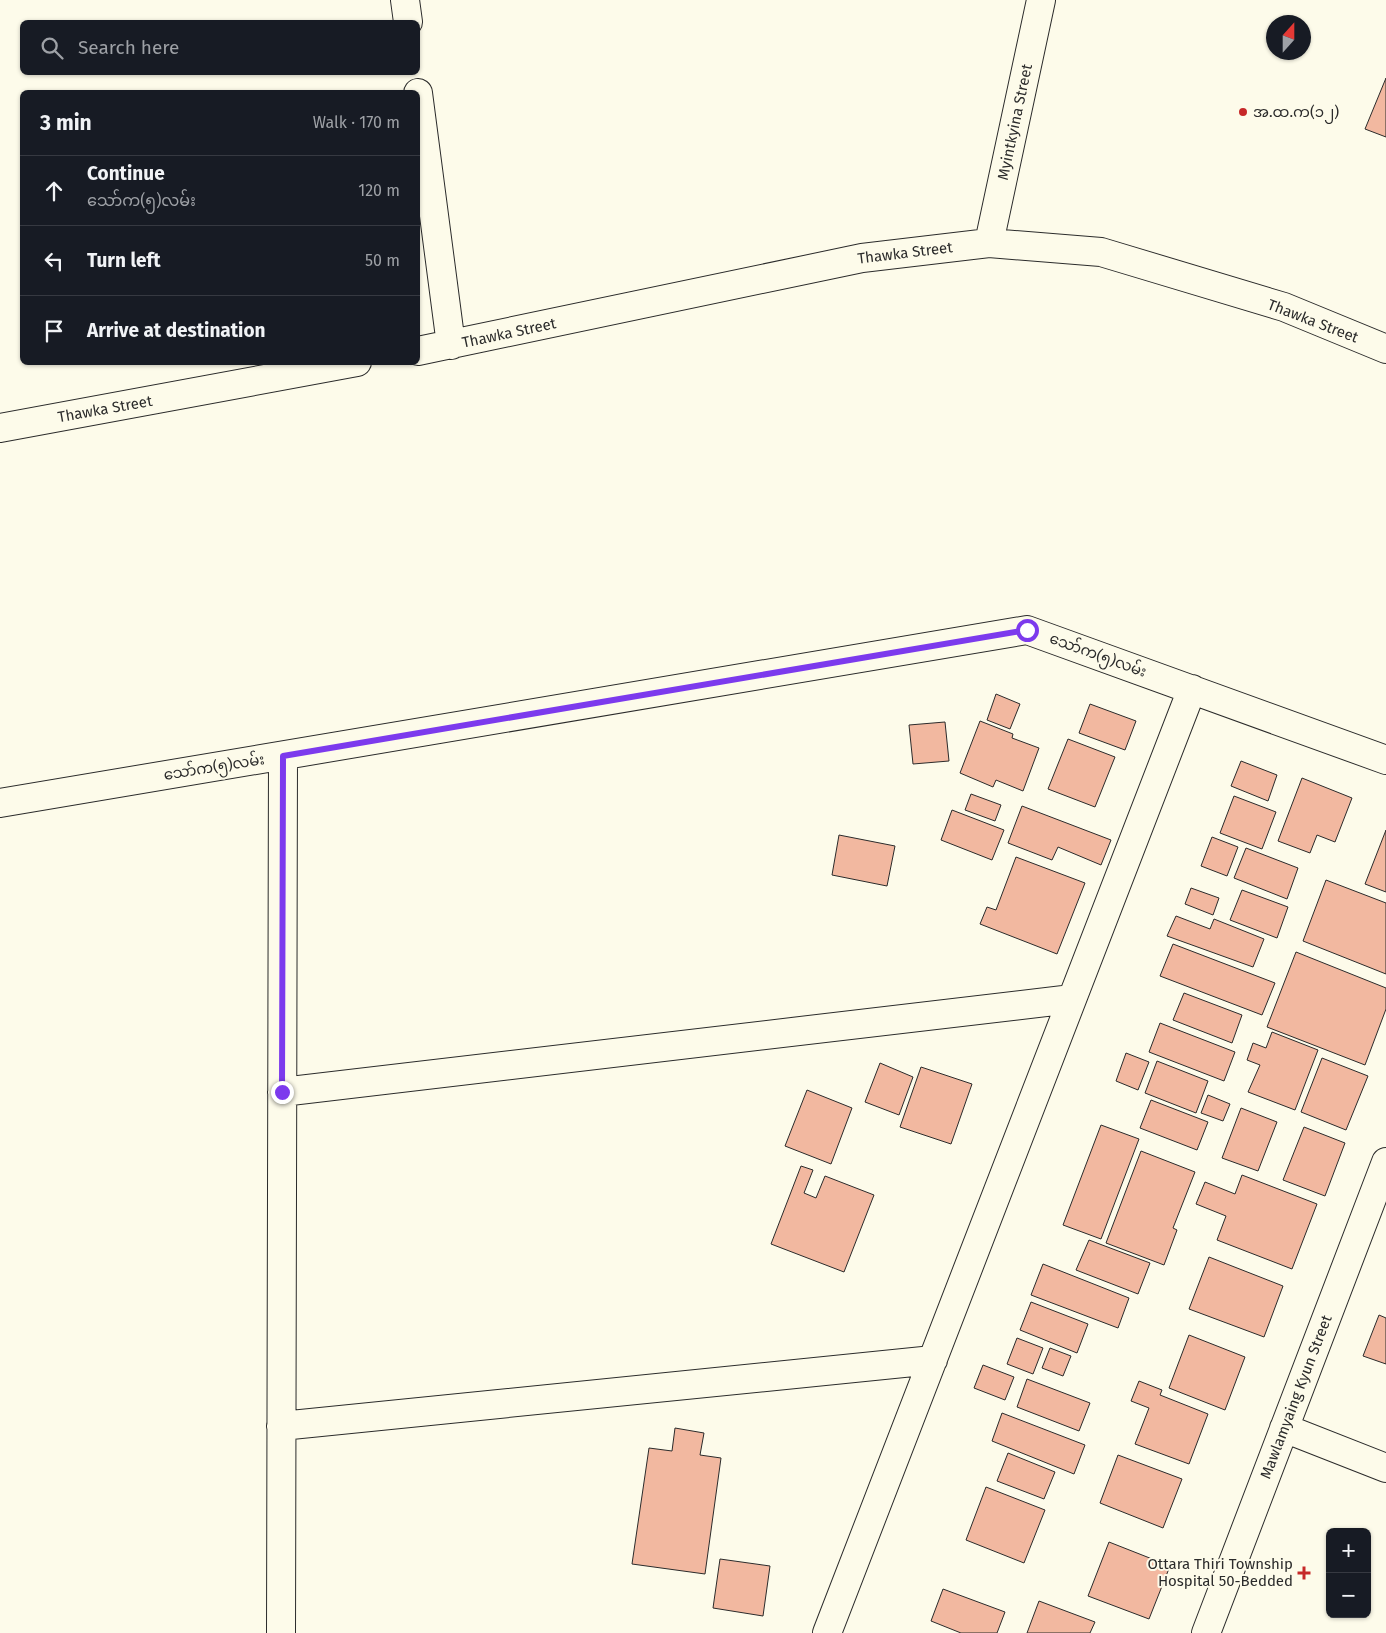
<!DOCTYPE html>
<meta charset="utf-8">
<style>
body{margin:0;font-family:"Fira Sans","Noto Sans Myanmar",sans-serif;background:#20242c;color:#f1f3f6}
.controls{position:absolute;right:15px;bottom:15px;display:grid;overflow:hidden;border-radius:8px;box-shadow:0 1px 4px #0004}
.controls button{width:45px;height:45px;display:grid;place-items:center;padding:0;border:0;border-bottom:1px solid #363941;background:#171b24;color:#f1f3f6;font:25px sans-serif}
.compass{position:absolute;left:1266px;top:15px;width:45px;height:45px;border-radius:50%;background:#171b24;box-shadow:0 1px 4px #0004;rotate:21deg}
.stop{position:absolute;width:15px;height:15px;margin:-11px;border:4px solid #7c3aed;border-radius:50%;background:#fff}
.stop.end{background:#7c3aed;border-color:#fff;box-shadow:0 1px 5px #0008}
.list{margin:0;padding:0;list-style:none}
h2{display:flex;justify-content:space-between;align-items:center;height:65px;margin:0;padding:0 20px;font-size:21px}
h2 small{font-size:16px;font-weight:400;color:#9ea1a6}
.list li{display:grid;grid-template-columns:32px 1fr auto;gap:15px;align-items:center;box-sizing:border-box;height:70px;padding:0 20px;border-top:1px solid #363941}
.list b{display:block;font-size:19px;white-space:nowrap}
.list p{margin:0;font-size:16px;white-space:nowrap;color:#9ea1a6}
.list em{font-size:16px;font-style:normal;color:#9ea1a6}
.icon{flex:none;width:28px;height:28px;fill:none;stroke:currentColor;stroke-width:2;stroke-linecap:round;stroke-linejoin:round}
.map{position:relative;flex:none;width:1386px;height:1633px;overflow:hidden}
.search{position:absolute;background:#171b24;box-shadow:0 1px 4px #0004;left:20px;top:20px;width:400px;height:55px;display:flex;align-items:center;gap:12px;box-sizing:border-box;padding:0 18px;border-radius:8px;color:#9ea1a6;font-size:19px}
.panel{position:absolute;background:#171b24;box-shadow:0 1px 4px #0004;left:20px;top:90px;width:400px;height:275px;border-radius:8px}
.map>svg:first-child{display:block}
.building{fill:#f2b8a0;stroke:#2b2b2b}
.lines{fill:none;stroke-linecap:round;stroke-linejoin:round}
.minor-casing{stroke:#2b2b2b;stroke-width:30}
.minor{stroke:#fdfbea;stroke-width:28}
.route{stroke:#7c3aed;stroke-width:6}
.poi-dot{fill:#c62828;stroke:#fdfbea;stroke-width:2}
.labels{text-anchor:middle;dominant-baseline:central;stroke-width:4;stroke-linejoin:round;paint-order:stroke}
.poi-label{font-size:15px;fill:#2b2b2b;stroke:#fdfbea;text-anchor:start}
.street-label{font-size:15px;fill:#2b2b2b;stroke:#fdfbea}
</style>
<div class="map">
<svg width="1386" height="1633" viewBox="0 0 1386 1633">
<rect width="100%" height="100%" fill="#fdfbea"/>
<path class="building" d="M1386,78V137L1365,129Z
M996,694L1020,704L1010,729L987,720Z
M1090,704L1136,721L1125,750L1079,733Z
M980,721L1013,734L1012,738L1039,748L1023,791L996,780L993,787L960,773Z
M945,722L949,761L913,764L909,725Z
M1068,739L1115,757L1095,807L1048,789Z
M1241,761L1277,775L1268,801L1231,786Z
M1302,778L1352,798L1335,842L1317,835L1310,853L1278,841Z
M971,794L1001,805L995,821L965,810Z
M1234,796L1276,812L1262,849L1220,833Z
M1022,806L1111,840L1101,865L1058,847L1052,860L1008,843Z
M952,810L1004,830L992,860L941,840Z
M1386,830V892L1365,884Z
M839,835L895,846L887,886L832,875Z
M1212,837L1238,847L1227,876L1201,866Z
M1246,848L1298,868L1287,899L1234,878Z
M1016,857L1085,883L1057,954L980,924L987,907L996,910Z
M1326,880L1386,903V974L1303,941Z
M1191,888L1219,898L1213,915L1185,904Z
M1242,890L1288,907L1277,938L1230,920Z
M1176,916L1210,929L1214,919L1264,939L1253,967L1167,936Z
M1173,944L1275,983L1262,1015L1160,976Z
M1296,952L1386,988V1009L1365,1065L1267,1027Z
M1184,993L1242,1015L1232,1043L1173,1020Z
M1160,1023L1235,1052L1224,1081L1149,1052Z
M1272,1032L1318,1050L1295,1110L1248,1092L1260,1065L1247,1060L1253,1043L1266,1048Z
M1126,1053L1149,1062L1138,1090L1116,1081Z
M1322,1058L1368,1076L1346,1130L1301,1112Z
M1157,1061L1208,1081L1196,1113L1145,1093Z
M880,1063L913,1077L899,1115L865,1102Z
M921,1067L972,1084L951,1144L900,1127Z
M807,1090L852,1108L831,1164L785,1146Z
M1208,1095L1230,1104L1223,1121L1201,1113Z
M1151,1100L1208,1122L1197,1150L1140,1128Z
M1241,1108L1277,1122L1258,1171L1222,1158Z
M1101,1125L1139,1139L1101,1239L1063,1225Z
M1304,1127L1345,1143L1325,1196L1283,1180Z
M1141,1151L1195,1172L1173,1228L1177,1230L1164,1265L1106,1243Z
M801,1166L813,1170L804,1193L816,1198L825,1176L874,1195L844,1272L771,1244Z
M1242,1175L1317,1204L1292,1269L1217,1240L1226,1216L1196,1204L1205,1182L1235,1194Z
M1089,1240L1150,1263L1138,1294L1076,1270Z
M1209,1257L1283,1286L1264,1337L1189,1309Z
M1043,1264L1129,1298L1118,1328L1031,1295Z
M1031,1302L1088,1324L1077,1353L1020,1330Z
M1379,1315L1386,1318V1364L1363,1356Z
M1189,1335L1245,1357L1225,1410L1169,1388Z
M1017,1338L1043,1348L1033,1374L1007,1364Z
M1050,1348L1071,1356L1063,1376L1042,1368Z
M983,1365L1014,1377L1005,1400L974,1388Z
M1027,1379L1090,1403L1079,1431L1017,1407Z
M1139,1381L1162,1390L1160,1395L1208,1414L1189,1464L1135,1444L1149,1408L1131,1401Z
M1002,1413L1085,1445L1074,1474L992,1441Z
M675,1428L704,1433L700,1455L721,1458L705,1574L632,1564L649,1448L672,1451Z
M1008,1453L1055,1472L1044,1499L997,1481Z
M1118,1455L1182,1479L1163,1528L1100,1503Z
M986,1487L1045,1510L1024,1563L966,1540Z
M1109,1542L1170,1566L1149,1619L1088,1596Z
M720,1559L770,1566L763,1616L713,1608Z
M943,1589L1005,1612L997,1633H961L931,1621Z
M1039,1601L1095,1622L1090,1633H1027Z"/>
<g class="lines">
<defs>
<path id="minor" d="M405,0L408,22
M418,93L451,345
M989,243L1041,0
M418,351L862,258L989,243L1101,252L1284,307L1386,349
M0,428L357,362
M0,803L1027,630L1386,760
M282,1092L1072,999
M281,1426L933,1360
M1284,1428L1386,1468
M281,1633L283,756
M827,1633L1192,689
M1206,1633L1386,1162"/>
</defs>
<use href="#minor" class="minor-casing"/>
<use href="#minor" class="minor"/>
</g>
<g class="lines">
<path class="route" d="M282,1092L283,756L1027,630"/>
</g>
<g class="poi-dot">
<circle cx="1243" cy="112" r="5"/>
<path d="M1301.5 1565.5h5v5h5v5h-5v5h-5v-5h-5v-5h5z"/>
</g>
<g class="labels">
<g class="poi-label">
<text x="1253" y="112">အ.ထ.က(၁၂)</text>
<text x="1293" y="1564" text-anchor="end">Ottara Thiri Township<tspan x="1293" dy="17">Hospital 50-Bedded</tspan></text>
</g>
<g class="street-label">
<text transform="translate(1015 122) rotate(-78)">Myintkyina Street</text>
<text transform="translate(905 253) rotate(-7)">Thawka Street</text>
<text transform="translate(1313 321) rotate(21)">Thawka Street</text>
<text transform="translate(509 333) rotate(-12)">Thawka Street</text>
<text transform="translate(105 409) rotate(-10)">Thawka Street</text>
<text transform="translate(1098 655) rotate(20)">သော်က(၅)လမ်း</text>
<text transform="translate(214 767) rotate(-9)">သော်က(၅)လမ်း</text>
<text transform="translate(1296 1397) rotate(-69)">Mawlamyaing Kyun Street</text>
</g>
</g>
</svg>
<div class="controls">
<button>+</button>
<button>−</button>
</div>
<svg class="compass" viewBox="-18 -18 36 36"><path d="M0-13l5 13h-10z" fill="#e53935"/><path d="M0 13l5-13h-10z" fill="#9ea1a6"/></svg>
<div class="stop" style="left:1027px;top:630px"></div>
<div class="stop end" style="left:282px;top:1092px"></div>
<div class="search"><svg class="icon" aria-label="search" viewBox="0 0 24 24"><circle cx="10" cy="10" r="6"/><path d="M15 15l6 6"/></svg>Search here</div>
<section class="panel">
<h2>3 min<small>Walk · 170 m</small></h2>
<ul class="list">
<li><svg class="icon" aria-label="ahead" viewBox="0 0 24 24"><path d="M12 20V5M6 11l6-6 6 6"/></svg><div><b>Continue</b><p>သော်က(၅)လမ်း</p></div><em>120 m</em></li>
<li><svg class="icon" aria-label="left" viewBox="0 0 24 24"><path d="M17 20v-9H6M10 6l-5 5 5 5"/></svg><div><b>Turn left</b></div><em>50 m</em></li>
<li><svg class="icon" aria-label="arrive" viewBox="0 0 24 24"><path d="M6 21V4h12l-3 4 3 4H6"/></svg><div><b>Arrive at destination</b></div></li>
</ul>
</section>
</div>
